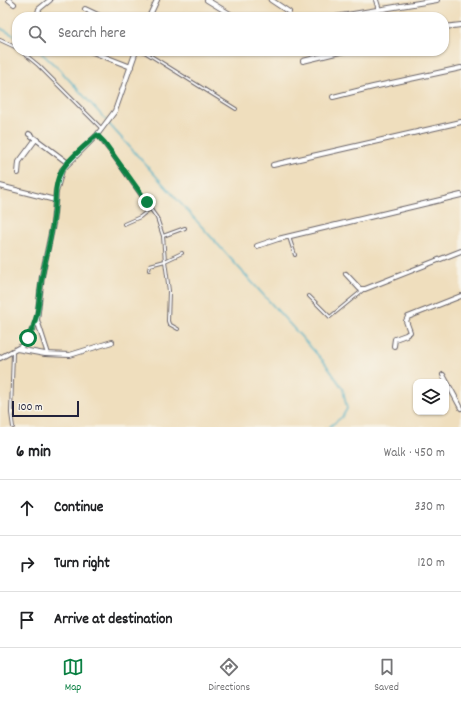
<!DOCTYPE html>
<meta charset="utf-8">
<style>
body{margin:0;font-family:Dekko,sans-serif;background:#f6f6f6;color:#202124}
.controls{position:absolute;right:12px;bottom:12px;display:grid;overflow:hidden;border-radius:8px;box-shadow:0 1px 3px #0004}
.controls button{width:36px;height:36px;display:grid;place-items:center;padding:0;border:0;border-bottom:1px solid #e0e0e0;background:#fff;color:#202124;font:20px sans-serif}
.scale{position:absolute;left:12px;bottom:10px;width:67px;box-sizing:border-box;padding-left:4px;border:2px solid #22223b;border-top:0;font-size:11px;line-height:14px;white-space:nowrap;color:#22223b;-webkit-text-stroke:3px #f7f3e8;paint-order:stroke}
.stop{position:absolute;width:12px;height:12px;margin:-9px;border:3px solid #0b8043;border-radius:50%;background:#fff}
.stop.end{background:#0b8043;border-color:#fff;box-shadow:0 1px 4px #0008}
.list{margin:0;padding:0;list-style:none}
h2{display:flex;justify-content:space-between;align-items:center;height:52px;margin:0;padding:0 16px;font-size:17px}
h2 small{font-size:13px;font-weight:400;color:#757577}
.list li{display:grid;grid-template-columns:26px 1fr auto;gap:12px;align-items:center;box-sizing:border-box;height:56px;padding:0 16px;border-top:1px solid #e0e0e0}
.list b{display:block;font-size:15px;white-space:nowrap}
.list em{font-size:13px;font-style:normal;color:#757577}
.icon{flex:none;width:22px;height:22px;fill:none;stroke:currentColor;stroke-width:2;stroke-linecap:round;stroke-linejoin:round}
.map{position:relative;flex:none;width:461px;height:427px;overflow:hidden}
.search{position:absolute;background:#fff;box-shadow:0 1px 3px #0004;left:12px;right:12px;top:12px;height:44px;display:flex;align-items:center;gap:10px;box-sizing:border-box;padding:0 14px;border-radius:16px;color:#757577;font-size:15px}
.sheet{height:220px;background:#fff}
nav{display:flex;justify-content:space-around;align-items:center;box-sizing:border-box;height:56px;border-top:1px solid #e0e0e0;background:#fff;font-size:11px;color:#757577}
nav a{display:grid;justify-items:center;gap:2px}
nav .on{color:#0b8043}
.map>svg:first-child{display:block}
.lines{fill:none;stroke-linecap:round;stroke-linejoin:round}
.stream{stroke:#42aac2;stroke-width:1.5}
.lane-casing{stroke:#6a6468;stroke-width:4}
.street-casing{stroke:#6a6468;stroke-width:6}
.path{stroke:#6a6468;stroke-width:1;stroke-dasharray:3 3;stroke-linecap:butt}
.lane{stroke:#fff;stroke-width:2}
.street{stroke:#fff;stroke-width:4}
.route{stroke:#0b8043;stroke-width:5}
</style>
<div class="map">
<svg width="461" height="427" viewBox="0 0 461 427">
<rect width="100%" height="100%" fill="#f7f3e8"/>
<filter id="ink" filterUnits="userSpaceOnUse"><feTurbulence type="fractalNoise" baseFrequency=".025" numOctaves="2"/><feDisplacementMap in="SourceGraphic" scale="8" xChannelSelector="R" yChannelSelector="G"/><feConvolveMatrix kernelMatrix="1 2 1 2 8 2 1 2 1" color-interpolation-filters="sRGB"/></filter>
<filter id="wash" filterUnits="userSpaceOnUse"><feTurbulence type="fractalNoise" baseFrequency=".012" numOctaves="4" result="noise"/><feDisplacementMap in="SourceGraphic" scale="16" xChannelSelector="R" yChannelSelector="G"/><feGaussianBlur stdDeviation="0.9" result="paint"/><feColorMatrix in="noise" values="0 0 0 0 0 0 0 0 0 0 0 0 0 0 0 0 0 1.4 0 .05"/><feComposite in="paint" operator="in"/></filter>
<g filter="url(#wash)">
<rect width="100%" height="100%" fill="#efdebd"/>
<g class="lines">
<path class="stream" d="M0,28L17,37
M39,51L60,70L106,120
M108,123L325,363L343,389L347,409L342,417L329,427"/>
</g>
</g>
<g filter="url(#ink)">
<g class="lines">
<defs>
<path id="lane" d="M0,40L17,48
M21,51L38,65L101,128
M143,51L236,109
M97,135L111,153L157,218L163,236L165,261L182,253
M124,224L140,217L151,208
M163,236L185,228
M289,237L295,255
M149,270L150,265L165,261L169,291L168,321L169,324L178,329
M309,296L330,317L363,290
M13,427L11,413L13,352"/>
<path id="street" d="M9,0L14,4
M207,0L235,17
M271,0L289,12
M376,0L379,10
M85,9L102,17
M37,17L39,9L50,0
M149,17L157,0
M335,17L437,0
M444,27L461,25
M90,51L131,67
M303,61L344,51
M333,97L373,87L461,68
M29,134L68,163
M273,165L461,122
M18,173L19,162L36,139
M0,186L55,200
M257,246L278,239L461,195
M346,274L360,289H365L461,251
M37,320L48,354
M394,346L395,339L406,335L410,332L406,321L408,317L461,296
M17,349L45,354L70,355L112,342
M0,358L22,346L28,338L37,320L42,276L53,224L56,192L62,170L97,135L115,111L136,51
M443,375L461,408"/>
</defs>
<use href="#lane" class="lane-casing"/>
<use href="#street" class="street-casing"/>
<path class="path" d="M146,0L151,2"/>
<use href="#lane" class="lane"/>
<use href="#street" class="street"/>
</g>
</g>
<g class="lines" filter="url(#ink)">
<path class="route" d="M28,338C40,316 38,301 42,277C46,256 52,235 54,214C56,199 54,183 62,170C70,157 86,145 97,135L104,142L147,202"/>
</g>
</svg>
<div class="controls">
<button><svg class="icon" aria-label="layers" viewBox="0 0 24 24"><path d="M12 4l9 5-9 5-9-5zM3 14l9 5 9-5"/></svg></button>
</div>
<div class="scale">100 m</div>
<div class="stop" style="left:28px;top:338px"></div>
<div class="stop end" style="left:147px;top:202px"></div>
<div class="search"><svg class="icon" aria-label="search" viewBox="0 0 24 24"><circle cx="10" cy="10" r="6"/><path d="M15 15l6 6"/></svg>Search here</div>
</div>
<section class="sheet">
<h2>6 min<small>Walk · 450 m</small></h2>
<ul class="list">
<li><svg class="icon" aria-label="ahead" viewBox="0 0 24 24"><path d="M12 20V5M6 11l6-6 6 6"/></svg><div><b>Continue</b></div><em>330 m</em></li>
<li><svg class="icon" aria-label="right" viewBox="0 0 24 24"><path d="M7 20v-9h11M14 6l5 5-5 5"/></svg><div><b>Turn right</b></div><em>120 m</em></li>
<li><svg class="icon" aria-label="arrive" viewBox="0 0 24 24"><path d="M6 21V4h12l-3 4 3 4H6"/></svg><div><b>Arrive at destination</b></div></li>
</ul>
</section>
<nav>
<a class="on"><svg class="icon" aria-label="map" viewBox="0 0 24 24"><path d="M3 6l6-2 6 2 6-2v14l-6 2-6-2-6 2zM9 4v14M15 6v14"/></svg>Map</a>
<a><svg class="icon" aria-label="directions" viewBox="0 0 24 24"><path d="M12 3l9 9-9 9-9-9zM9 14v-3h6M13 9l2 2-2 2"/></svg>Directions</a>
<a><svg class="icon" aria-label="saved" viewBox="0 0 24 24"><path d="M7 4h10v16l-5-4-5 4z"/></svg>Saved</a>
</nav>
